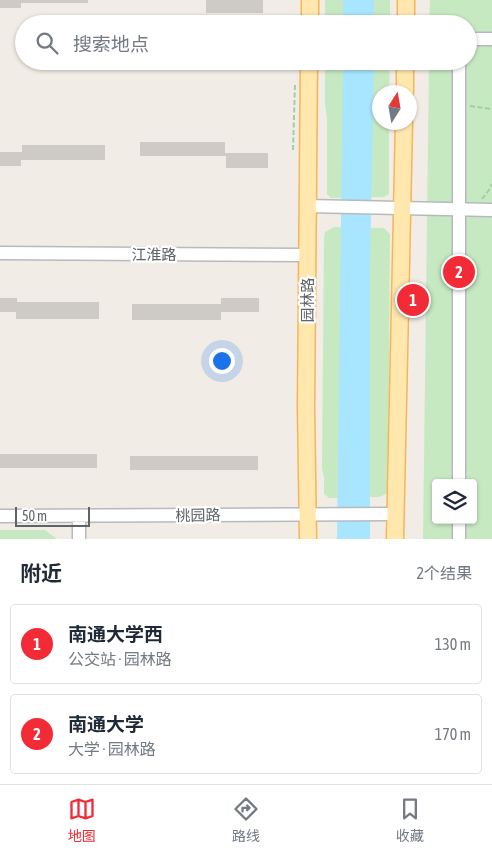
<!DOCTYPE html>
<html lang="zh">
<meta charset="utf-8">
<style>
body{margin:0;font-family:"Asap Condensed","Noto Sans SC",sans-serif;background:#f6f6f7;color:#1f2937}
.controls{position:absolute;right:15px;bottom:15px;display:grid;overflow:hidden;border-radius:5px;box-shadow:0 1px 4px #0004}
.controls button{width:45px;height:45px;display:grid;place-items:center;padding:0;border:0;border-bottom:1px solid #e0e1e3;background:#fff;color:#1f2937;font:25px sans-serif}
.compass{position:absolute;left:372px;top:85px;width:45px;height:45px;border-radius:50%;background:#fff;box-shadow:0 1px 4px #0004;rotate:11deg}
.scale{position:absolute;left:15px;bottom:12px;width:75px;box-sizing:border-box;padding-left:5px;border:2px solid #5e6367;border-top:0;font-size:14px;line-height:18px;white-space:nowrap;color:#5e6367;-webkit-text-stroke:4px #fff;paint-order:stroke}
.you{position:absolute;left:221px;top:360px;width:18px;height:18px;margin:-12px;border:4px solid #fff;border-radius:50%;background:#1a73e8;box-shadow:0 0 0 8px #1a73e833}
.badge{display:grid;place-items:center;width:32px;height:32px;border-radius:50%;background:#f22b37;color:#fff;font-size:16px;font-weight:700}
.pin{position:absolute;translate:-50% -50%;border:2px solid #fff;box-shadow:0 1px 5px #0006}
.list{margin:0;padding:0;list-style:none}
h2{display:flex;justify-content:space-between;align-items:center;height:65px;margin:0;padding:0 20px;font-size:21px}
h2 small{font-size:16px;font-weight:400;color:#747a83}
.list li{display:grid;grid-template-columns:32px 1fr auto;gap:15px;align-items:center;box-sizing:border-box;height:80px;margin:0 10px 10px;padding:0 10px;border:1px solid #e0e1e3;border-radius:5px}
.list b{display:block;font-size:19px;white-space:nowrap}
.list p{margin:0;font-size:16px;white-space:nowrap;color:#747a83}
.list em{font-size:16px;font-style:normal;color:#747a83}
.icon{flex:none;width:28px;height:28px;fill:none;stroke:currentColor;stroke-width:2;stroke-linecap:round;stroke-linejoin:round}
.map{position:relative;flex:none;width:492px;height:539px;overflow:hidden}
.search{position:absolute;background:#fff;box-shadow:0 1px 4px #0004;left:15px;right:15px;top:15px;height:55px;display:flex;align-items:center;gap:12px;box-sizing:border-box;padding:0 18px;border-radius:28px;color:#747a83;font-size:19px}
.sheet{height:245px;background:#fff}
nav{display:flex;justify-content:space-around;align-items:center;box-sizing:border-box;height:70px;border-top:1px solid #e0e1e3;background:#fff;font-size:14px;color:#747a83}
nav a{display:grid;justify-items:center;gap:2px}
nav .on{color:#f22b37}
.map>svg:first-child{display:block}
.green{fill:#c7e9c2;fill-rule:evenodd}
.water{fill:#a8e5ff}
.building{fill:#cecac5}
.lines{fill:none;stroke-linecap:round;stroke-linejoin:round}
.minor-casing{stroke:#b7babd;stroke-width:15}
.major-casing{stroke:#f8b558;stroke-width:19}
.path{stroke:#9dd0a4;stroke-width:2;stroke-dasharray:5 2.5;stroke-linecap:butt}
.minor{stroke:#fff;stroke-width:12}
.major{stroke:#ffe7ad;stroke-width:16}
.labels{text-anchor:middle;dominant-baseline:central;stroke-width:4.5;stroke-linejoin:round;paint-order:stroke}
.street-label{font-size:15px;fill:#5e6367;stroke:#fff}
</style>
<div class="map">
<svg width="492" height="539" viewBox="0 0 492 539">
<rect width="100%" height="100%" fill="#f1ede6"/>
<path class="green" d="M325,0H390V24H325Z
M430,0H492V539H423L429,61H468V24H429ZM436,483H473V520H436Z
M325,61H390L389,92H380V122L389,123V194L384,197L331,198L327,194V119L325,104Z
M334,227L384,228L390,234L388,491L386,494L379,497L329,498L324,494V477L322,469L324,238L325,232Z
M0,530H45L57,539H0Z"/>
<path class="water" d="M343,0H374V24H343Z
M343,61H374L370,268V539H337Z"/>
<path class="building" d="M0,0H88V3H21V8H0Z
M206,0H263V13H206Z
M140,142H225V153H268V168H226V156H140Z
M22,145H105V160H21V166H0V152H22Z
M0,298H17V302H99V319H16V312H0Z
M221,298H259V312H221V320H132V304H221Z
M0,454H97V468H0Z
M130,456H258V470H130Z"/>
<g class="lines">
<defs>
<path id="minor" d="M468,39H492
M307,206L492,210
M0,253L307,255
M459,483V61
M0,516L395,514
M459,520V539
M79,539V517"/>
<path id="major" d="M310,24V0
M406,24V0
M405,92V61
M308,539L306,407L309,61
M395,539L404,122"/>
</defs>
<use href="#minor" class="minor-casing"/>
<use href="#major" class="major-casing"/>
<path class="path" d="M470,106L492,109
M293,150L295,84
M482,199L489,190L492,184"/>
<use href="#minor" class="minor"/>
<use href="#major" class="major"/>
</g>
<g class="labels">
<g class="street-label">
<text x="154" y="254">江淮路</text>
<text transform="translate(307 300) rotate(-90)">园林路</text>
<text transform="translate(198 515) rotate(-1)">桃园路</text>
</g>
</g>
</svg>
<div class="controls">
<button><svg class="icon" aria-label="layers" viewBox="0 0 24 24"><path d="M12 4l9 5-9 5-9-5zM3 14l9 5 9-5"/></svg></button>
</div>
<svg class="compass" viewBox="-18 -18 36 36"><path d="M0-13l5 13h-10z" fill="#e53935"/><path d="M0 13l5-13h-10z" fill="#747a83"/></svg>
<div class="scale">50 m</div>
<div class="you"></div>
<div class="pin badge" style="left:413px;top:300px">1</div>
<div class="pin badge" style="left:459px;top:272px">2</div>
<div class="search"><svg class="icon" aria-label="search" viewBox="0 0 24 24"><circle cx="10" cy="10" r="6"/><path d="M15 15l6 6"/></svg>搜索地点</div>
</div>
<section class="sheet">
<h2>附近<small>2个结果</small></h2>
<ul class="list">
<li><span class="badge">1</span><div><b>南通大学西</b><p>公交站 · 园林路</p></div><em>130 m</em></li>
<li><span class="badge">2</span><div><b>南通大学</b><p>大学 · 园林路</p></div><em>170 m</em></li>
</ul>
</section>
<nav>
<a class="on"><svg class="icon" aria-label="map" viewBox="0 0 24 24"><path d="M3 6l6-2 6 2 6-2v14l-6 2-6-2-6 2zM9 4v14M15 6v14"/></svg>地图</a>
<a><svg class="icon" aria-label="directions" viewBox="0 0 24 24"><path d="M12 3l9 9-9 9-9-9zM9 14v-3h6M13 9l2 2-2 2"/></svg>路线</a>
<a><svg class="icon" aria-label="saved" viewBox="0 0 24 24"><path d="M7 4h10v16l-5-4-5 4z"/></svg>收藏</a>
</nav>
